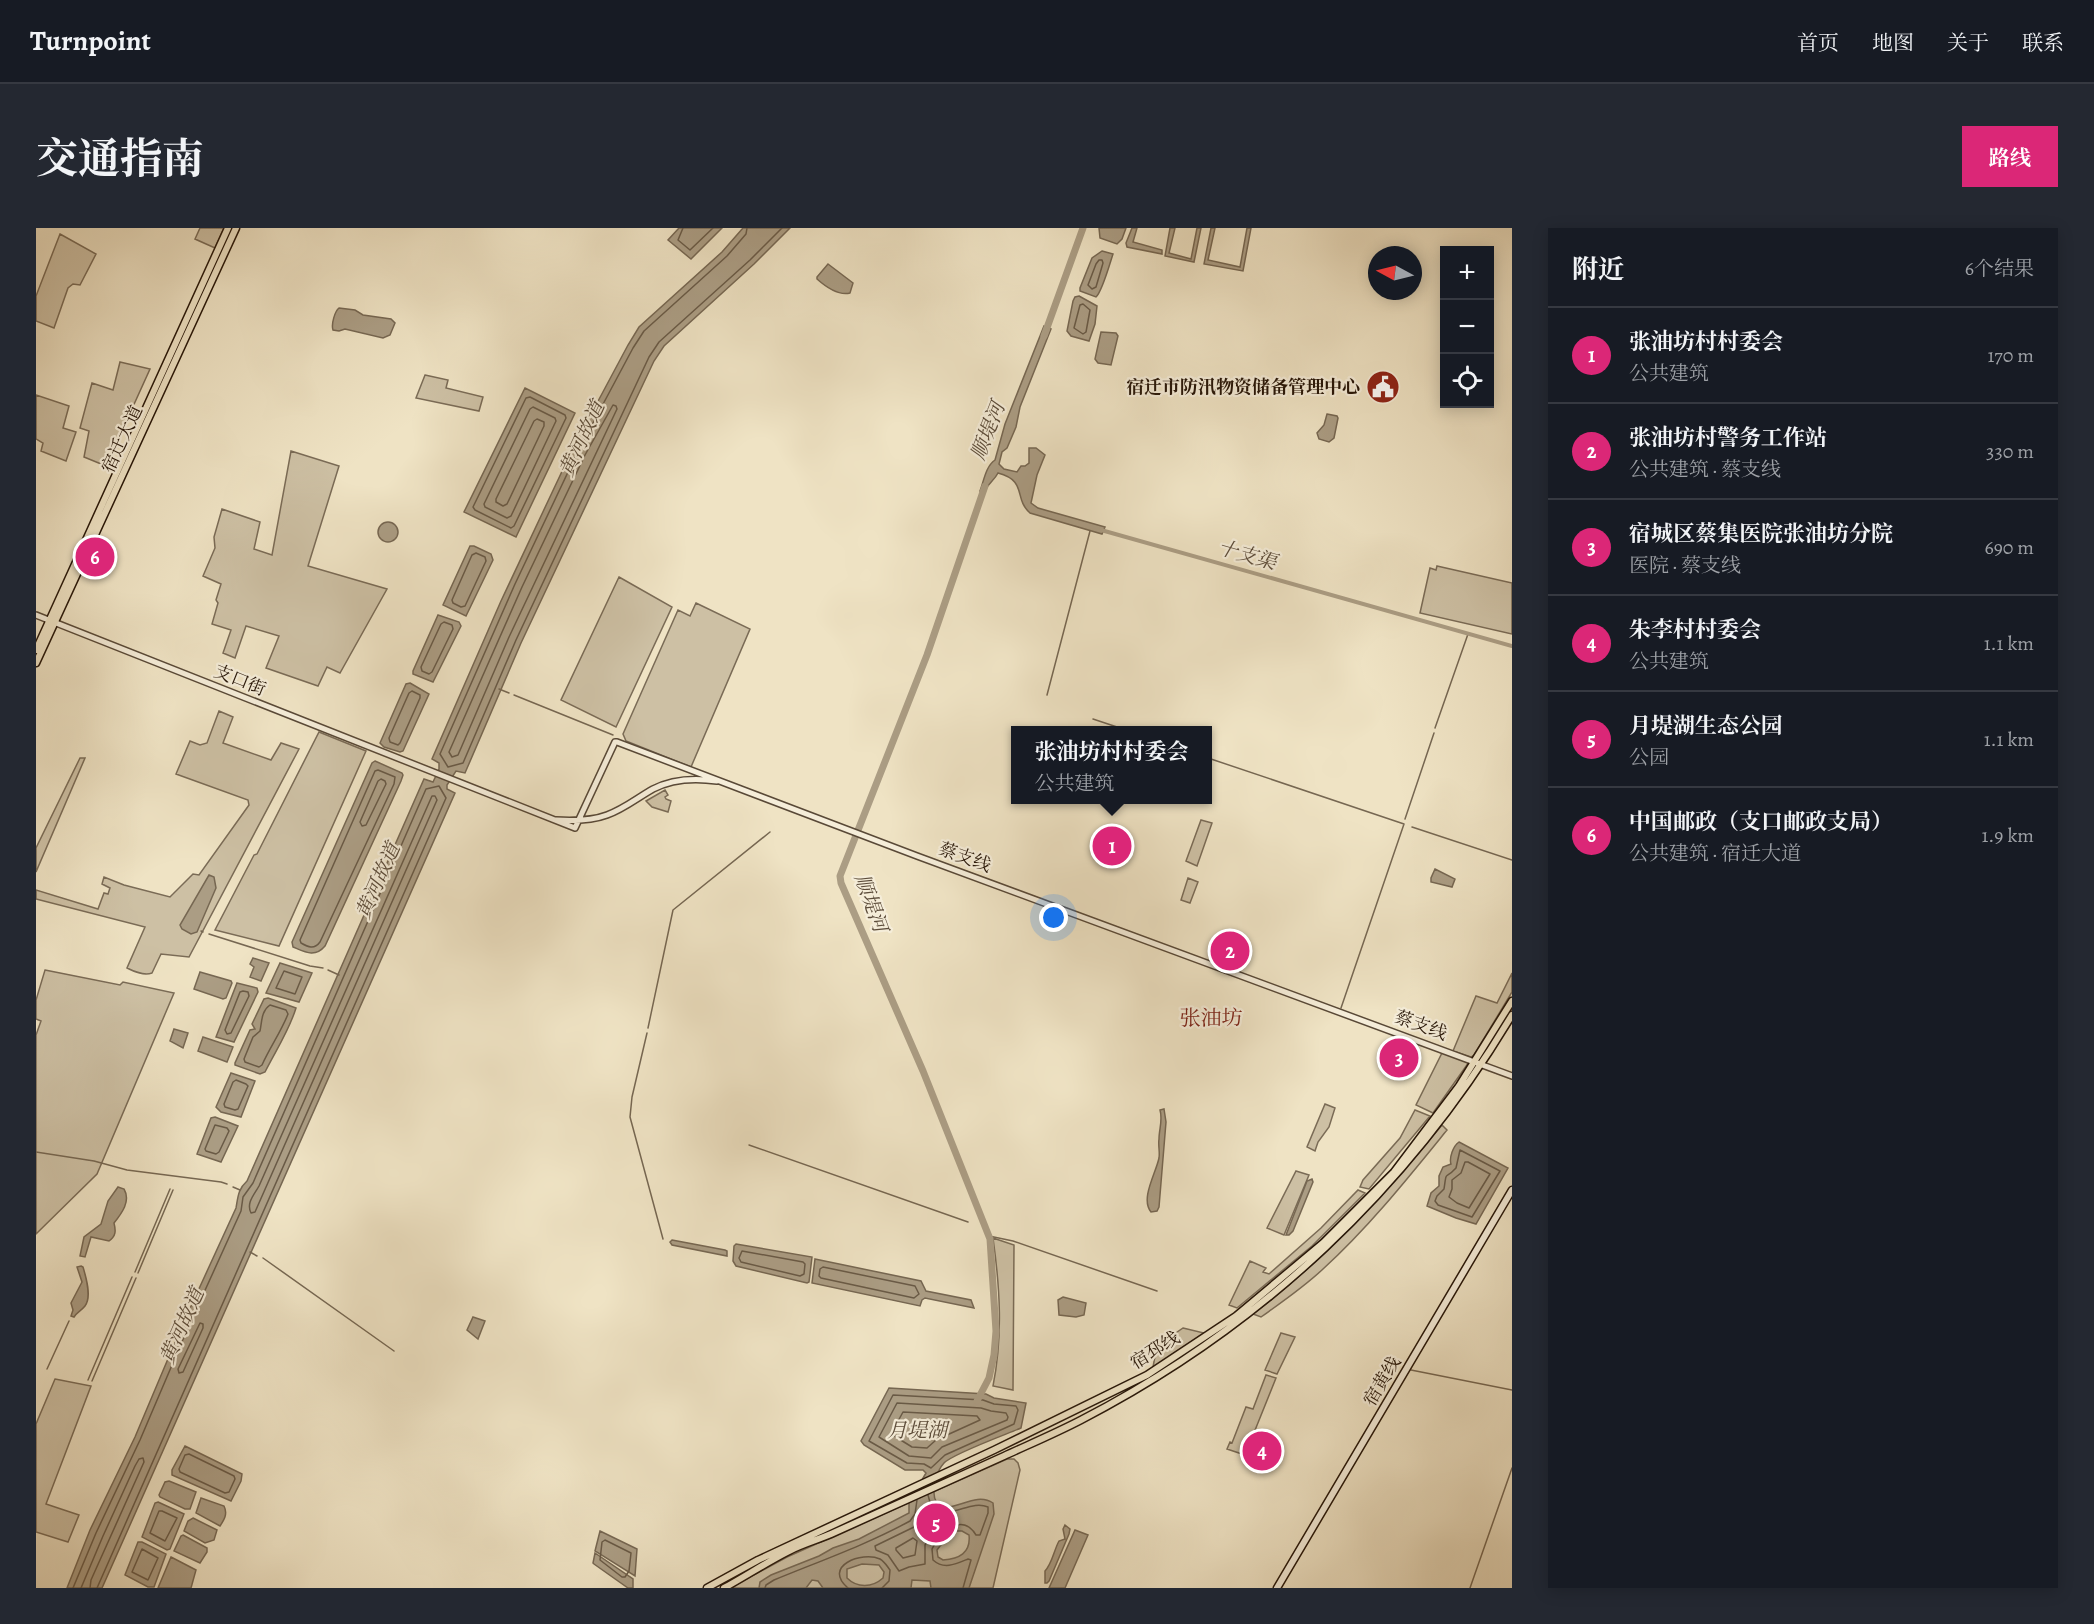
<!DOCTYPE html>
<html lang="zh">
<meta charset="utf-8">
<style>
body{margin:0;font-family:Alegreya,"Noto Serif SC",serif;background:#242831;color:#f1f3f6}
.controls{position:absolute;right:18px;top:18px;display:grid;overflow:hidden;border-radius:0px;box-shadow:0 3px 15px #0003}
.controls button{width:54px;height:54px;display:grid;place-items:center;padding:0;border:0;border-bottom:2px solid #363941;background:#171b24;color:#f1f3f6;font:30px sans-serif}
.compass{position:absolute;left:1332px;top:18px;width:54px;height:54px;border-radius:50%;background:#171b24;box-shadow:0 3px 15px #0003;rotate:277deg}
.you{position:absolute;left:1018px;top:690px;width:21px;height:21px;margin:-15px;border:4px solid #fff;border-radius:50%;background:#1a73e8;box-shadow:0 0 0 9px #1a73e833}
.badge{display:grid;place-items:center;width:39px;height:39px;border-radius:50%;background:#db2777;color:#fff;font-size:20px;font-weight:700}
.pin{position:absolute;translate:-50% -50%;border:3px solid #fff;box-shadow:0 2px 6px #0006}
.popup{position:absolute;left:975px;top:498px;width:201px;height:78px;box-sizing:border-box;display:grid;place-content:center;border-radius:0px;background:#171b24;filter:drop-shadow(0 2px 4px #0005);font-size:20px;white-space:nowrap;color:#9ea1a6}
.popup b{font-size:22px;color:#f1f3f6}
.popup::after{content:'';position:absolute;left:50%;top:100%;margin-left:-12px;border:12px solid transparent;border-top-color:#171b24}
.list{margin:0;padding:0;list-style:none}
h2{display:flex;justify-content:space-between;align-items:center;height:78px;margin:0;padding:0 24px;font-size:26px}
h2 small{font-size:20px;font-weight:400;color:#9ea1a6}
.list li{display:grid;grid-template-columns:39px 1fr auto;gap:18px;align-items:center;box-sizing:border-box;height:96px;padding:0 24px;border-top:2px solid #363941}
.list b{display:block;font-size:22px;white-space:nowrap}
.list p{margin:0;font-size:20px;white-space:nowrap;color:#9ea1a6}
.list em{font-size:20px;font-style:normal;color:#9ea1a6}
.icon{flex:none;width:33px;height:33px;fill:none;stroke:currentColor;stroke-width:2;stroke-linecap:round;stroke-linejoin:round}
.map{position:relative;flex:none;width:1476px;height:1360px;overflow:hidden;border-radius:0px}
header{display:flex;align-items:center;gap:36px;box-sizing:border-box;height:84px;padding:0 30px;background:#171b24;border-bottom:2px solid #363941}
header strong{font-size:28px}
nav{display:flex;gap:33px;margin-inline-start:auto;font-size:21px}
.intro{display:flex;align-items:center;justify-content:space-between;box-sizing:border-box;height:144px;padding:0 36px}
h1{margin:0;font-size:42px}
.button{padding:15px 27px;border-radius:0px;background:#db2777;color:#fff;font-size:21px;font-weight:700}
main{display:flex;gap:36px;padding:0 36px}
aside{flex:1;background:#171b24;border-radius:0px;box-shadow:0 3px 15px #0003}
.map>svg:first-child{display:block}
.green{fill:#cdc0a4;stroke:#7a6b56;stroke-width:1.5}
.water{fill:#ab9d84;stroke:#766752;stroke-width:1.5;fill-rule:evenodd}
.lines{fill:none;stroke-linecap:round;stroke-linejoin:round}
.shore{stroke:#695a46;stroke-width:1.5}
.stream{stroke:#766752;stroke-width:1.5}
.canal{stroke:#ab9d84;stroke-width:4}
.river{stroke:#ab9d84;stroke-width:7}
.tertiary-casing{stroke:#594937;stroke-width:8}
.secondary-casing{stroke:#271608;stroke-width:9}
.primary-casing{stroke:#271608;stroke-width:9}
.tertiary{stroke:#f5edd9;stroke-width:5}
.secondary{stroke:#f5edd9;stroke-width:6}
.primary{stroke:#efe3c4;stroke-width:6}
.labels{text-anchor:middle;dominant-baseline:central;stroke-width:4.5;stroke-linejoin:round;paint-order:stroke}
.poi-label{font-size:18px;font-weight:bold;fill:#271608;stroke:#f5edd9;text-anchor:end}
.street-label{font-size:18px;fill:#271608;stroke:#f5edd9}
.water-label{font-size:20px;font-style:italic;fill:#5c4c3a;stroke:#f5edd9}
.quarter-label{font-size:21px;fill:#7a1f14;stroke:#f5edd9}
</style>
<header>
<strong>Turnpoint</strong>
<nav><a>首页</a><a>地图</a><a>关于</a><a>联系</a></nav>
</header>
<div class="intro"><h1>交通指南</h1><a class="button">路线</a></div>
<main>
<div class="map">
<svg width="1476" height="1360" viewBox="0 0 1476 1360">
<rect width="100%" height="100%" fill="#efe3c4"/>
<filter id="stains"><feTurbulence type="fractalNoise" baseFrequency=".00333" numOctaves="4"/><feColorMatrix values="0 0 0 0 .2 0 0 0 0 .09 0 0 0 0 .02 0 0 0 .5 -.17"/></filter>
<radialGradient id="worn" r=".72"><stop offset=".6" stop-color="#630" stop-opacity="0"/><stop offset="1" stop-color="#630" stop-opacity=".3"/></radialGradient>
<path class="green" d="M164,0H188L179,20L159,11Z
M24,6L60,26L44,57L37,56L32,60L18,100L0,93V68Z
M84,134L114,141L70,238L48,229L53,203L44,200L56,155L77,162Z
M389,147L412,152L410,160L447,169L443,183L380,170Z
M0,167L33,178L27,200L40,204L30,233L5,223L7,215L0,211Z
M255,223L303,238L272,338L351,361L304,445L291,439L282,458L230,440L243,408L210,398L199,430L187,425L195,402L176,396L182,375L180,372L185,356L167,348L179,320L178,309L186,281L224,294L218,321L236,327Z
M1401,338L1476,355V406L1384,385L1394,340L1400,342Z
M583,349L636,379L580,499L525,472Z
M660,375L714,401L655,539L590,513L587,506L642,382L654,388Z
M183,483L197,489L187,515L235,532L245,515L263,521L153,729L125,726L116,745C108,748 99,744 91,740L109,699L0,671V662L62,681L68,665L72,666L74,660L66,656L68,649L88,657L134,669L157,646L163,647L213,577L212,572L140,546L154,513L164,517L171,515Z
M283,504L330,523L243,718L179,702L218,627L221,626Z
M44,530H49L0,644V620Z
M629,562L632,567L629,569L630,571L635,573L632,584L616,579L610,573Z
M1165,592L1176,595L1161,638L1150,633Z
M1152,650L1162,654L1154,675L1145,672Z
M9,742L84,757L87,754L138,765L61,946L0,1006V807L5,793L0,791V772Z
M1476,745V764L1438,827L1435,829L1417,823L1440,768L1461,775Z
M1407,823L1433,834L1397,885L1380,877Z
M1289,876L1299,880L1293,899L1282,914L1279,923L1271,919Z
M1379,882L1394,888L1333,961L1324,959L1327,952L1364,910Z
M1406,897L1411,902C1372,950 1333,999 1287,1041C1268,1059 1246,1074 1225,1089L1217,1086C1288,1032 1348,967 1406,897Z
M1260,943L1273,947L1248,1007L1231,1000Z
M1322,962L1329,965L1276,1018L1201,1080L1193,1077L1214,1033L1230,1040L1227,1044L1233,1046L1285,1000Z
M957,1010L978,1017L977,1162L957,1158C967,1108 964,1060 957,1010Z
M1147,1100L1168,1105L1117,1139L1121,1118Z
M1245,1105L1259,1109L1241,1146L1229,1142Z
M1230,1147L1240,1150L1209,1227L1191,1221L1194,1214L1196,1215L1210,1179L1217,1181Z
M19,1151L55,1158L10,1276L43,1287L32,1314L0,1304V1196Z
M971,1231H978L982,1235L984,1242L957,1360H694L751,1329Z"/>
<path class="water" d="M643,0H686L655,31L632,12Z
M707,0H754L718,36L628,118L618,133L485,415L429,545L420,543L411,557V561L419,565L66,1360H31L54,1302L99,1209L145,1100L200,980C202,969 202,961 211,953L388,551L397,554L403,541V535L396,531L465,373L537,220L592,117L603,99L686,24Z
M1063,0H1090L1086,11L1081,16L1064,10Z
M1096,0H1101L1097,14L1126,22V26L1091,19L1090,15Z
M1134,0H1139L1133,25L1155,31L1161,0H1165L1158,34L1129,28Z
M1175,0H1179L1172,32L1204,39L1211,0H1215L1207,43L1168,36Z
M1066,23L1077,26C1074,35 1066,64 1060,69L1044,63V60L1056,30Z
M792,36L817,55L814,65C802,68 790,59 781,51V49Z
M1043,68L1061,78L1059,96L1053,113L1035,108L1031,103L1037,73L1039,69Z
M303,80L319,82L327,87L355,91L359,95L354,107L347,110L309,101L303,103L297,102C295,96 299,83 303,80Z
M1008,98L1015,101L984,179L980,199L971,220L966,224L963,236L968,241L981,244L985,238H989L993,235V220H1000L1009,227L1001,247L995,275L1002,280L1069,299L1066,306L994,285C977,270 992,253 962,245C958,253 952,255 948,264L944,263C948,252 950,238 959,232L969,196Z
M1065,104L1080,105L1082,108L1075,137L1062,135L1059,131Z
M489,160L539,185L480,309L428,284Z
M1291,186L1301,188L1302,190L1298,210L1293,214L1283,211L1281,205L1288,197Z
M342 304a10 10 0 1 1 20 0a10 10 0 1 1-20 0Z
M434,318H438L455,326L457,332L430,388L407,377Z
M402,387L423,394L425,398L397,454L377,446V443Z
M374,455L393,466L367,523L364,524L348,519L344,515L370,456Z
M339,533L366,545L367,547L365,553L289,718C279,730 269,724 257,719L256,714L336,535Z
M1399,641L1419,651L1416,659L1395,654V650Z
M173,647L178,649L180,660L161,704L155,706L146,701L144,697Z
M217,730L233,735L225,753L214,749L218,739L214,736Z
M244,735L276,745L263,774L230,765Z
M164,744L195,753L196,755L190,770L187,771L158,761Z
M201,755L221,760L222,764L198,814L180,809Z
M232,770L260,780C253,803 240,822 229,844L224,846L199,837V835L214,802L219,801L216,796L228,771Z
M138,801L152,805L147,820L134,813Z
M167,809L197,819L191,834L162,823Z
M195,845L219,853L205,889L185,884L180,879Z
M1128,881L1130,894L1123,979L1121,983L1115,984C1104,971 1120,945 1123,930C1124,924 1122,917 1123,911C1123,901 1127,892 1124,882Z
M179,889L202,898L185,934L161,926L175,890Z
M1423,914L1472,940L1440,996L1420,990L1391,978L1395,965L1403,958V948L1407,939L1415,936C1413,930 1417,918 1423,914Z
M1276,951L1277,954L1257,1003L1253,1007H1250L1271,953Z
M82,959L88,961C95,973 86,985 78,995C80,1003 80,1008 73,1013L55,1009L49,1029L44,1028L48,1009L65,996L72,973Z
M636,1012L689,1022L691,1023V1028L636,1017L634,1014Z
M700,1016L776,1029L773,1054L771,1055L700,1038L697,1033L698,1018Z
M779,1031L885,1053L890,1063L935,1072L938,1080L889,1070L886,1072L884,1078L776,1055Z
M45,1038L47,1039C50,1049 56,1069 49,1078C45,1083 41,1084 38,1089L35,1088L37,1082L35,1075L46,1054L41,1039Z
M1027,1069L1050,1075L1048,1087L1040,1089L1023,1087L1022,1072Z
M437,1089L449,1093L442,1111L431,1102Z
M853,1160L950,1166L958,1170L990,1175L985,1200C971,1206 916,1226 908,1235C900,1244 899,1254 898,1265C898,1273 901,1277 908,1279C922,1281 941,1264 957,1275L958,1286L933,1360H895L894,1353L876,1352L875,1360H787L782,1353L776,1352L770,1360H723L724,1354L735,1347L783,1328L797,1320L823,1311L873,1285V1274L890,1245L887,1242H869L828,1217L825,1213ZM920,1303H926L933,1307C935,1325 923,1331 907,1332L902,1329L901,1322L913,1306ZM826,1336L843,1337L848,1344L847,1350C836,1360 821,1360 811,1350V1341Z
M149,1218L206,1246L205,1253L195,1273L136,1247V1242Z
M133,1253L160,1264L154,1281H149L124,1269L123,1267L129,1254Z
M165,1270L188,1278C192,1286 188,1292 184,1298L160,1285Z
M122,1274L148,1286L134,1321L131,1322L106,1309L119,1275Z
M157,1290L181,1302L178,1312L169,1315L148,1303L152,1293Z
M1029,1297L1034,1301L1033,1306L1013,1353L1011,1355H1009V1343C1016,1336 1018,1322 1023,1313L1029,1311L1027,1301Z
M1039,1302L1052,1307L1029,1360H1013Z
M564,1303L601,1321L599,1348L559,1323Z
M147,1307L171,1320V1324L164,1335L138,1323L145,1308Z
M102,1314H106L130,1326L118,1359H112L89,1347Z
M559,1325L597,1351V1360H592L558,1336L557,1335Z
M135,1329L160,1342L155,1360H122Z"/>
<g class="lines">
<path class="shore" d="M647,0L642,12L654,22L677,0
M711,0L710,6L691,28L608,103L597,120L542,223L479,356L404,526L412,539L427,535L480,412L613,129L623,114L714,32L746,0
M1063,32H1066L1067,35L1060,59L1056,61L1052,57L1060,36Z
M1047,76L1054,82L1050,104L1047,106L1038,100L1044,77Z
M494,169L529,187L530,190L478,298L475,300L439,282L437,279L490,170Z
M577,177L580,178L581,181L473,409L422,527L416,529L413,524L486,359L549,227Z
M497,179L519,190L520,193L475,288L471,290L449,279L448,276L494,181Z
M501,191L508,194V198L471,276L467,278L460,274V271L498,193Z
M440,325L449,329L450,333L429,378L425,379L417,375L416,372L436,327Z
M408,394L416,397L417,401L396,444L393,446L386,443L385,439L405,396Z
M376,463L384,467V470L364,515L362,517L354,514L353,510L373,465Z
M342,542L359,549L358,556L284,714C278,722 272,719 265,715L264,712L339,543Z
M345,551L349,553L350,556L330,597L326,598L324,594L342,553Z
M396,568H399L401,572L219,984L215,985C210,975 218,967 223,958Z
M248,743L266,749L259,766L240,760Z
M207,763L212,764L213,768L195,805L191,806L189,802L204,764Z
M234,777L250,782L252,786C245,804 234,819 226,837L223,839L209,834L208,831L217,809L224,803C226,794 225,783 234,777Z
M200,852L210,856L212,858L202,881L199,882L189,879L188,876L197,854Z
M179,897L191,900L193,903L183,924L180,926L170,923L169,921Z
M1424,922L1464,943L1436,989L1402,977L1399,973L1401,968L1408,961C1411,941 1408,953 1420,940Z
M1429,934H1432L1454,946L1433,980L1421,975L1413,969L1416,961V952L1425,945Z
M706,1023L767,1034L769,1036L768,1046L764,1048L705,1034L703,1030Z
M787,1039L879,1058L883,1066L878,1070L785,1050L783,1048L784,1041Z
M164,1095L167,1096V1100L147,1144L143,1145L142,1141Z
M857,1167L947,1172L958,1176L980,1178L982,1182L978,1196L909,1227L895,1240L888,1236L871,1235L833,1213Z
M861,1175L945,1180L955,1183L970,1185L972,1189L971,1192L906,1219L895,1230L873,1228L843,1209Z
M867,1184L941,1188L944,1192L900,1212L891,1220L876,1219L855,1206Z
M153,1226L198,1248L199,1251L193,1264L189,1265L144,1244L143,1241L149,1227Z
M892,1267L895,1278C914,1294 933,1271 952,1279V1285L944,1307H940C926,1284 904,1304 896,1321L897,1332C908,1342 920,1336 932,1331L935,1332L927,1360
M123,1283H126L141,1290L129,1313L114,1305Z
M889,1285L904,1291L905,1294L889,1317V1336L873,1339L863,1343L852,1327L840,1322L839,1318L878,1299Z
M877,1310L881,1313L879,1327L867,1330L860,1322V1320Z
M569,1312L595,1325L593,1343L589,1349H586L564,1332L566,1314Z
M106,1321L122,1330L112,1352L96,1344Z
M37,1360L60,1305L104,1212L151,1102L205,983L207,969L217,955L390,561L403,558L410,570L61,1360
M45,1360L67,1308L99,1238L103,1231L107,1230L108,1234L55,1352L54,1360
M729,1360L730,1357L738,1352C784,1333 830,1317 874,1293L879,1286L881,1272
M812,1360C786,1338 826,1323 844,1331C849,1334 851,1338 854,1342L853,1353L846,1360"/>
<path class="stream" d="M463,461L473,465
M478,467L577,507
M1011,467L1054,303
M1057,491L1090,502
M1399,500L1432,406
M1172,530L1368,596L1305,780
M1369,591L1398,505
M1376,599L1476,632
M165,703L167,704
M173,706L274,738L287,740
M292,742L303,747
M612,800L637,682L734,604
M611,805L596,869L594,889L627,1011
M713,917L932,994
M0,924L58,933L91,942L185,954L191,956
M197,959L204,962
M953,1008L977,1013L1121,1063
M214,1024L221,1028
M227,1030L358,1123
M99,1044L134,961
M102,1045L137,962
M11,1141L33,1093
M1375,1142L1476,1162
M52,1152L96,1049
M56,1153L100,1050
M1434,1360L1476,1240"/>
<path class="canal" d="M1065,302L1476,418"/>
<path class="river" d="M1008,108L1047,0
M941,1173L953,1150L958,1127L960,1103L954,1011L887,843L805,655L804,648L891,427L949,258"/>
<defs>
<path id="tertiary" d="M0,387L539,600L579,514H581L881,628L1476,848
M520,592C537,593 555,593 571,587C588,581 601,570 617,561C636,551 660,550 681,553"/>
<path id="secondary" d="M1241,1360L1476,962"/>
<path id="primary" d="M0,422L192,0
M0,435L200,0
M671,1360L722,1332L958,1222L1111,1147L1200,1088L1287,1015L1358,944L1423,858L1476,773
M688,1360C710,1348 731,1334 753,1323C766,1316 781,1312 795,1306C853,1280 910,1254 968,1228C994,1216 1020,1205 1045,1192C1225,1099 1372,961 1476,787"/>
</defs>
<use href="#tertiary" class="tertiary-casing"/>
<use href="#secondary" class="secondary-casing"/>
<use href="#primary" class="primary-casing"/>
<use href="#tertiary" class="tertiary"/>
<use href="#secondary" class="secondary"/>
<use href="#primary" class="primary"/>
</g>
<defs>
<symbol id="civic-disc" viewBox="-11 -11 22 22"><circle r="9.5" fill="#8f2418" stroke="#f5edd9"/><path d="M-.6-6.5H3V-4.5H.6V-3L4-1V1h2V6H-6V1h2V-1L-.6-3ZM-1.2 2.5V6h2.4V2.5Z" fill="#fff"/></symbol>
</defs>
<g fill-rule="evenodd">
<use href="#civic-disc" x="1328" y="140" width="38" height="38"/>
</g>
<g class="labels">
<g class="poi-label">
<text x="1324" y="159">宿迁市防汛物资储备管理中心</text>
</g>
<g class="street-label">
<text transform="translate(86 211) rotate(-65)">宿迁大道</text>
<text transform="translate(204 452) rotate(22)">支口街</text>
<text transform="translate(929 629) rotate(20)">蔡支线</text>
<text transform="translate(1385 797) rotate(20)">蔡支线</text>
<text transform="translate(1119 1122) rotate(-32)">宿邳线</text>
<text transform="translate(1346 1153) rotate(-59)">宿黄线</text>
</g>
<g class="water-label">
<text transform="translate(952 203) rotate(-69)">顺堤河</text>
<text transform="translate(546 211) rotate(-65)">黄河故道</text>
<text transform="translate(1211 327) rotate(16)">十支渠</text>
<text transform="translate(342 653) rotate(-66)">黄河故道</text>
<text transform="translate(835 675) rotate(70)">顺堤河</text>
<text transform="translate(146 1098) rotate(-66)">黄河故道</text>
<text x="881" y="1202">月堤湖</text>
</g>
<g class="quarter-label">
<text x="1175" y="790">张油坊</text>
</g>
</g>
<rect width="100%" height="100%" filter="url(#stains)"/>
<rect width="100%" height="100%" fill="url(#worn)"/>
</svg>
<div class="controls">
<button>+</button>
<button>−</button>
<button><svg class="icon" aria-label="locate" viewBox="0 0 24 24"><circle cx="12" cy="12" r="6"/><path d="M12 2v4M12 18v4M2 12h4M18 12h4"/></svg></button>
</div>
<svg class="compass" viewBox="-18 -18 36 36"><path d="M0-13l5 13h-10z" fill="#e53935"/><path d="M0 13l5-13h-10z" fill="#9ea1a6"/></svg>
<div class="you"></div>
<div class="pin badge" style="left:1076px;top:618px">1</div>
<div class="popup"><b>张油坊村村委会</b>公共建筑</div>
<div class="pin badge" style="left:1194px;top:723px">2</div>
<div class="pin badge" style="left:1363px;top:830px">3</div>
<div class="pin badge" style="left:1226px;top:1223px">4</div>
<div class="pin badge" style="left:900px;top:1295px">5</div>
<div class="pin badge" style="left:59px;top:329px">6</div>
</div>
<aside>
<h2>附近<small>6个结果</small></h2>
<ul class="list">
<li><span class="badge">1</span><div><b>张油坊村村委会</b><p>公共建筑</p></div><em>170 m</em></li>
<li><span class="badge">2</span><div><b>张油坊村警务工作站</b><p>公共建筑 · 蔡支线</p></div><em>330 m</em></li>
<li><span class="badge">3</span><div><b>宿城区蔡集医院张油坊分院</b><p>医院 · 蔡支线</p></div><em>690 m</em></li>
<li><span class="badge">4</span><div><b>朱李村村委会</b><p>公共建筑</p></div><em>1.1 km</em></li>
<li><span class="badge">5</span><div><b>月堤湖生态公园</b><p>公园</p></div><em>1.1 km</em></li>
<li><span class="badge">6</span><div><b>中国邮政（支口邮政支局）</b><p>公共建筑 · 宿迁大道</p></div><em>1.9 km</em></li>
</ul>
</aside>
</main>
